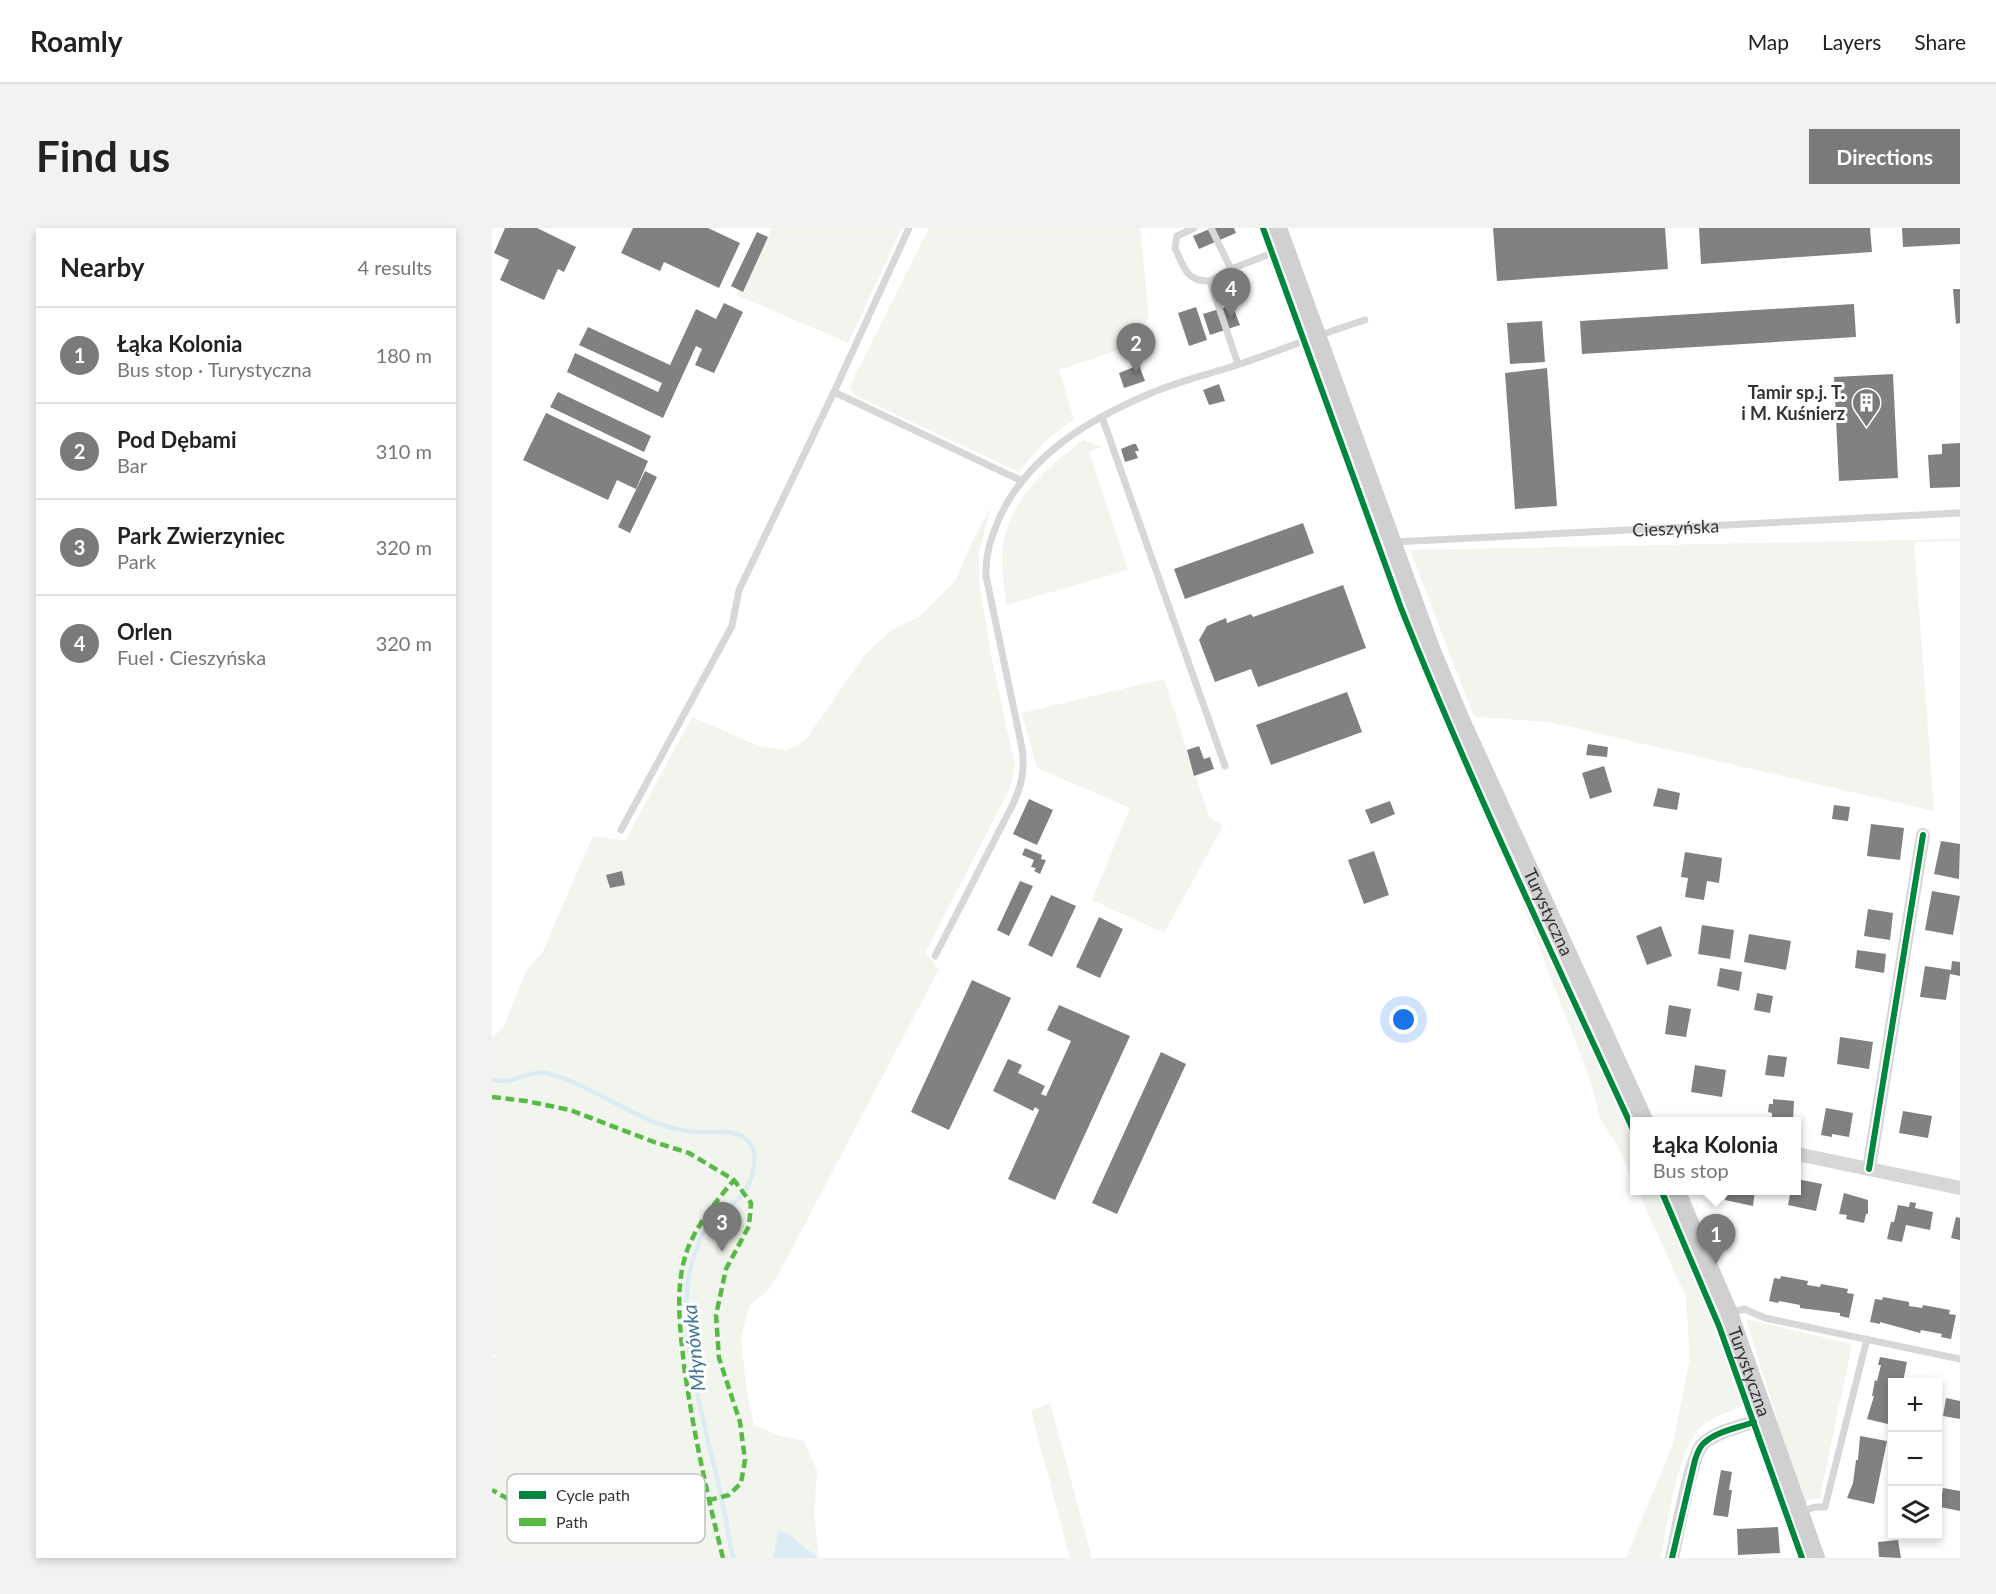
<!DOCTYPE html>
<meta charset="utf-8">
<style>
body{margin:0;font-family:Lato,sans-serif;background:#f2f2f2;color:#222}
.controls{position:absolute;right:18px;bottom:18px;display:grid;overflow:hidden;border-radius:0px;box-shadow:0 3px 9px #0003}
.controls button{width:54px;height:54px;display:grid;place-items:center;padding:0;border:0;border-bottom:2px solid #e0e0e0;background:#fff;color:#222;font:30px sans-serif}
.you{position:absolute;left:912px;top:792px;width:21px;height:21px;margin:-15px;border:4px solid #fff;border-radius:50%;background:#1a73e8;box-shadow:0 0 0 9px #1a73e833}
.badge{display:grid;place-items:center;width:39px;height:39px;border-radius:50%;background:#7a7a7a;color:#fff;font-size:20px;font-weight:700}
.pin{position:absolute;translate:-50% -50px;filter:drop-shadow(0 2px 3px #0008)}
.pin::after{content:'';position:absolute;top:32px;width:21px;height:18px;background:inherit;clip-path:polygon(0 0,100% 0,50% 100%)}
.popup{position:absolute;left:1138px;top:889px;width:171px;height:78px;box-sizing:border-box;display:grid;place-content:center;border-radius:0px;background:#fff;filter:drop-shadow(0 2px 4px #0005);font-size:20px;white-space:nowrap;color:#767676}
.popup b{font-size:22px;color:#222}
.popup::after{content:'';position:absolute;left:50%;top:100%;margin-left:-12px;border:12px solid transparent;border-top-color:#fff}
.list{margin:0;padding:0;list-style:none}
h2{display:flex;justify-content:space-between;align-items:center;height:78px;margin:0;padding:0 24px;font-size:26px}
h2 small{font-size:20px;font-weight:400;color:#767676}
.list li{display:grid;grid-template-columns:39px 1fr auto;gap:18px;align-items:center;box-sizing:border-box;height:96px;padding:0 24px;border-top:2px solid #e0e0e0}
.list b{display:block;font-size:22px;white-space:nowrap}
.list p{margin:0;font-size:20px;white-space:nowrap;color:#767676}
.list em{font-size:20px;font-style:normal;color:#767676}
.icon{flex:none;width:33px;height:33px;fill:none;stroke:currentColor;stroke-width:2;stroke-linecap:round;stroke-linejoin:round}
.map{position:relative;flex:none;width:1468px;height:1330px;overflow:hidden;border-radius:0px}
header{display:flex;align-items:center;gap:36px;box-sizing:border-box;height:84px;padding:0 30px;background:#fff;border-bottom:2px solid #e0e0e0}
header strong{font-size:28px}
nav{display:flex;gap:33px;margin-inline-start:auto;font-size:21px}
.intro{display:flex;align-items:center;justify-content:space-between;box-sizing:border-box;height:144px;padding:0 36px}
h1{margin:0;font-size:42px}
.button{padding:15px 27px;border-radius:0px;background:#7a7a7a;color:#fff;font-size:21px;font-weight:700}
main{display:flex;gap:36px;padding:0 36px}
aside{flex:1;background:#fff;border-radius:0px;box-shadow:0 3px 9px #0003}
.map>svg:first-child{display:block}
.green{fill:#f1f5ed}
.water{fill:#ddebf3}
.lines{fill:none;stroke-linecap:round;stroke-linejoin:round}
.stream{stroke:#ddebf3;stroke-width:4.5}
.building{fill:#818181}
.service{stroke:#d7d7d7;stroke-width:7}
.minor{stroke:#d7d7d7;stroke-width:14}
.secondary{stroke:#d0d0d0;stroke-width:18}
.quiet{stroke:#58b947;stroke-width:4.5;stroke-dasharray:9 4.5;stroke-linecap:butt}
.cycleway-casing{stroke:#fff;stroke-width:10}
.cycleway{stroke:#00873e;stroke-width:6}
.labels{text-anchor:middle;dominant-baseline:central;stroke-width:6;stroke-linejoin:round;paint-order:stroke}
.poi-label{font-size:18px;font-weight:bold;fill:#333;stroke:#fff;text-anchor:end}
.street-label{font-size:18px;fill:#333;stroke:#fff}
.water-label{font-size:20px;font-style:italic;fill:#3f7597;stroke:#fff}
.key{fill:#fff;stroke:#c2c2c2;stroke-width:1.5}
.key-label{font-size:16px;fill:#333}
</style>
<header>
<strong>Roamly</strong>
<nav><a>Map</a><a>Layers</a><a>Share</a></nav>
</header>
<div class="intro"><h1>Find us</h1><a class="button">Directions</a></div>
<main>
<aside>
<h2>Nearby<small>4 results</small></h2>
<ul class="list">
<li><span class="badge">1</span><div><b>Łąka Kolonia</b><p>Bus stop · Turystyczna</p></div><em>180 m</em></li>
<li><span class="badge">2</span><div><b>Pod Dębami</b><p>Bar</p></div><em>310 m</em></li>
<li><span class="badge">3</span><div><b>Park Zwierzyniec</b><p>Park</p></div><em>320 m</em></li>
<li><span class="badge">4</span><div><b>Orlen</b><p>Fuel · Cieszyńska</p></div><em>320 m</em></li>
</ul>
</aside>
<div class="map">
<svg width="1468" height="1330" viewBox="0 0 1468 1330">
<rect width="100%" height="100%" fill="#fff"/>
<path class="green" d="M280,0H410L356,115L245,67Z
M437,0H648L657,89L638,118L567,142L582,191L550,216L527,244L366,169L357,160Z
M591,212L610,219L597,224L636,342L514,377C513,360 509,342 510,326C514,274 553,241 591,212Z
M499,279L487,324V353L501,437L523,538L518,560L433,725L447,741L286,1047L276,1063L257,1078L249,1110L254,1158L262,1197L286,1207L312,1213L325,1242L322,1286L327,1330L286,1303L281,1330H0V1129L9,1130L0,1127V810L12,799L34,743L50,725L101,608L133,613L200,489L267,518L295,523L314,511L374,425L403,400L427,389L463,353L482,310Z
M1468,311V313L1422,314L1442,583L1057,494L982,489L918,322Z
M672,451L717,589L731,598L672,705L600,672L638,580L545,540L530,485Z
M1028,665L1143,916V957L1124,915L1108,891L1100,857L1030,674Z
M1146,963H1164L1205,1053L1252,1177C1240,1183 1225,1187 1214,1195C1186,1212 1176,1297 1168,1330H1134L1181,1216L1198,1129L1194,1069Z
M1254,1091L1360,1116L1328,1269L1311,1275Z
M558,1175L600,1330H578L539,1183Z"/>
<path class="water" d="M286,1303L295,1305L326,1330H281Z"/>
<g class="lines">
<path class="stream" d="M0,852C6,852 13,854 18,852C32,849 43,842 58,846C111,860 161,909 218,904C235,903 253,903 261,921C264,927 262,936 261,943C253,978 228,979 211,1005C207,1012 204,1023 201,1031C182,1092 209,1184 224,1245C231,1273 235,1302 241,1330"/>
</g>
<path class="building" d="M13,0H45L84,19L72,44L66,41L52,72L8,52L17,32L2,25Z
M141,0H216L248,15L227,60L172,34L168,43L129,25Z
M720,0H742L744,5L707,21L701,8Z
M1001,0H1173L1176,41L1005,53Z
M1207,0H1378L1380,24L1209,36Z
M1410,0H1468V16L1411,19Z
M265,4L276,9L251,64L239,58Z
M1461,61H1468V95L1464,96Z
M232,75L251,84L222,145L203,137L210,121L204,118L171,190L75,144L83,125L166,164L170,155L87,117L96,99L178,137L204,81L224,91Z
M1362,76L1364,109L1090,126L1088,93Z
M740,77L748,97L718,107L711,86Z
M704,79L715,112L697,118L686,85Z
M1050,93L1053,134L1018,136L1015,95Z
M647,137L653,153L632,160L627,145Z
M1055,140L1065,278L1023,281L1013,145Z
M1401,146L1406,250L1347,253L1342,149Z
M727,156L733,173L717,177L711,162Z
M66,164L159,208L152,224L58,179Z
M54,185L156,233L144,261L125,252L116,272L31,232Z
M1468,215V259L1438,260L1436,227L1450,226V216Z
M641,216H644L647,223H643L646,230L633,234L629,221Z
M153,243L165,249L138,305L126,299Z
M811,295L822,325L693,371L682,341Z
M851,357L874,420L766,459L759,441L723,454L707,412L715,398L734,390L735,395L759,386L761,389Z
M855,464L870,504L779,537L764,497Z
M1096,516L1116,519L1115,529L1094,527Z
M707,518L712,531L718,529L722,541L702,548L695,522Z
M1112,538L1120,564L1098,571L1090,545Z
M1166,560L1188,565L1185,582L1161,578Z
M537,571L561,582L545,617L521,606Z
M898,573L903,586L879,596L873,582Z
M1342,577L1358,579L1356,593L1340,591Z
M1379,596L1412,600L1408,632L1375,628Z
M1449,613L1468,616L1467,651L1442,646Z
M533,620L550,627L549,631L554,632L548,646L542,643L544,640L539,639L542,632L530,627Z
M882,623L897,667L872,676L856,632Z
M1193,624L1230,630L1227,655L1215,653L1212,672L1193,669L1196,650L1189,649Z
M130,643L133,657L118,660L114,647Z
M528,653L541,658L517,708L505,702Z
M1440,663L1468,668L1461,707L1433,702Z
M559,667L584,678L560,729L536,717Z
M1376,681L1401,685L1398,712L1372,708Z
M607,689L631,701L608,750L584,739Z
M1210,697L1242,702L1238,731L1206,726Z
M1169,698L1180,728L1155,737L1144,708Z
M1257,706L1299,713L1294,742L1252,734Z
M1365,722L1394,726L1392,745L1363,740Z
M1460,733L1468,734V748L1458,746L1454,772L1428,769L1433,738L1459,742Z
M1228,740L1250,744L1247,763L1225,758Z
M480,752L519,770L457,902L419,884Z
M1265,765L1281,768L1278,785L1262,782Z
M567,777L638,808L563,972L516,951L547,882L543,879L541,883L501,863L516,831L530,837L526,845L553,858L549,866L554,868L579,813L555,802Z
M1177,777L1199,781L1194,809L1173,806Z
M1348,809L1381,814L1377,841L1345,836Z
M669,824L694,836L625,986L600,975Z
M1276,827L1295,829L1292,849L1273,847Z
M1203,837L1234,842L1230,869L1199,864Z
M1281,871L1302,873L1301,894H1280V885L1276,884L1277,876H1281Z
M1334,880L1361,885L1357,909L1340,906V909L1329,907Z
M1411,883L1440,888L1436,910L1407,905Z
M1305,951L1330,956L1324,983L1296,977L1299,962H1305Z
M1235,962H1263L1261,978L1233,972Z
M1352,965L1376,972V986H1374L1372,995L1354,991L1355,987L1347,986Z
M1418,974L1424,975L1423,980L1441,984L1438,1002L1414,997L1410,1014L1395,1011L1399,994H1402L1406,977L1417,979Z
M1464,989L1468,990V1012L1459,1010Z
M1289,1048L1316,1053L1315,1057L1328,1059L1329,1056L1356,1061L1355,1065L1362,1066L1357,1090L1348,1088V1085L1308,1080V1077L1287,1073L1286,1075L1277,1073L1282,1050L1288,1051Z
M1391,1069L1417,1074V1078L1430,1080L1431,1077L1458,1082L1457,1086L1464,1087L1459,1111L1449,1109L1450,1106L1429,1102L1428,1105L1388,1094V1096L1378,1094L1383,1071L1390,1072Z
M1388,1129L1415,1134L1411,1154H1400V1197L1375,1191L1382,1168H1380L1383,1152L1385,1153L1389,1137H1386Z
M1454,1170L1468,1173V1191L1451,1188Z
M1368,1208L1395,1213L1382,1276L1355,1270L1361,1255L1364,1232H1366Z
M1229,1242L1240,1244L1237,1262H1240L1236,1289L1221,1287Z
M1451,1260L1468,1263V1283L1448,1279Z
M1286,1299L1288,1325L1246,1327L1245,1301Z
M1406,1312L1409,1330L1387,1329L1386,1314Z"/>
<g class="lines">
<g class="service">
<path d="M702,0L685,8L683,20C692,39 694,54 718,53"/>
<path d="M719,0L739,41"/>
<path d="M746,136L718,53L739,41L791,21"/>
<path d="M342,164L530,253"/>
<path d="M610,189L733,538"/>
<path id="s1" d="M902,314L1468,285"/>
<path d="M129,602L240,398L247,362L342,164L417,0"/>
<path d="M443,728L521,576C530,557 533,541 530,520L494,348C493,327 499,310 507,291C535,228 596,192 657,166C686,153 718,146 748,136C790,122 831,105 873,92"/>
<path d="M1237,1085L1252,1081L1273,1090L1468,1131"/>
<path d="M1308,1284L1323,1279H1333L1375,1111"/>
</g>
<path class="minor" d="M1305,926L1468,960
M1377,941L1431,607
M1180,1330C1185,1308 1198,1231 1210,1217C1222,1203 1258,1196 1275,1190"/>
<g class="secondary">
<path id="s2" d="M786,0L940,423L969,492L1153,894"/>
<path id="s3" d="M1184,962L1237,1085L1324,1330"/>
</g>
<path class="quiet" d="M0,869L34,873L78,882L162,914L197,925L242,952L259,975L257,998L234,1041L224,1087L227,1130L248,1194L253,1232L249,1255L237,1267L168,1285L106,1296L74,1293L43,1286L0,1262
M231,1330C215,1266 201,1203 192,1137C188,1099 182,1057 196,1020C206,995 225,972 242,952"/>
<defs>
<path id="cycleway" d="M771,0L909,380C980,558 1063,731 1143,906
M1377,941L1431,607
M1169,962L1227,1098L1310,1330
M1180,1330L1203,1232C1205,1226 1207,1219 1212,1215C1225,1203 1246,1200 1262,1194"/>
</defs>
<use href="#cycleway" class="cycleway-casing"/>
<use href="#cycleway" class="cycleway"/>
</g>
<defs>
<symbol id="building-pin" viewBox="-11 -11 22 30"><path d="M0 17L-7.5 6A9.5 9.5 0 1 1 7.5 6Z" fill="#7a7a7a" stroke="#fff"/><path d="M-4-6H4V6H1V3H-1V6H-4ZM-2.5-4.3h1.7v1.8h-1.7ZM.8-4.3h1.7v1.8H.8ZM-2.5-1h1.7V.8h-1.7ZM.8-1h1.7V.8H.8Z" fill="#fff"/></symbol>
</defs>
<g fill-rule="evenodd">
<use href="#building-pin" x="1358" y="158" width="33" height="45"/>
</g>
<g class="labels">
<g class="poi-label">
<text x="1353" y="164">Tamir sp.j. T.<tspan x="1353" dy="21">i M. Kuśnierz</tspan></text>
</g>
<g class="street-label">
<text stroke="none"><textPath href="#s1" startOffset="282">Cieszyńska</textPath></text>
<text stroke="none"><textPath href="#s2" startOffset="736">Turystyczna</textPath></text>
<text stroke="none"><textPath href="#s3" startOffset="196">Turystyczna</textPath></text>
</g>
<g class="water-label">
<text transform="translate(201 1120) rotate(-96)">Młynówka</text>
</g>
</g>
<rect x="15" y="1246" width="198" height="69" rx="9" class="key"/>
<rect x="27" y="1263" width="27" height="8" fill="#00873e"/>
<rect x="27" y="1290" width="27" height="8" fill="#58b947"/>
<g class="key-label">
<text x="64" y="1273">Cycle path</text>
<text x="64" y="1300">Path</text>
</g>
</svg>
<div class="controls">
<button>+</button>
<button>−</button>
<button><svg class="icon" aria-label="layers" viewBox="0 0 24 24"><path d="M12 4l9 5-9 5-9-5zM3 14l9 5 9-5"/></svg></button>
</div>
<div class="you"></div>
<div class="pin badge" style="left:1224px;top:1036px">1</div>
<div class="popup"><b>Łąka Kolonia</b>Bus stop</div>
<div class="pin badge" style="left:644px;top:145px">2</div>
<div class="pin badge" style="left:230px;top:1024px">3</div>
<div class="pin badge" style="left:739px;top:90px">4</div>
</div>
</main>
